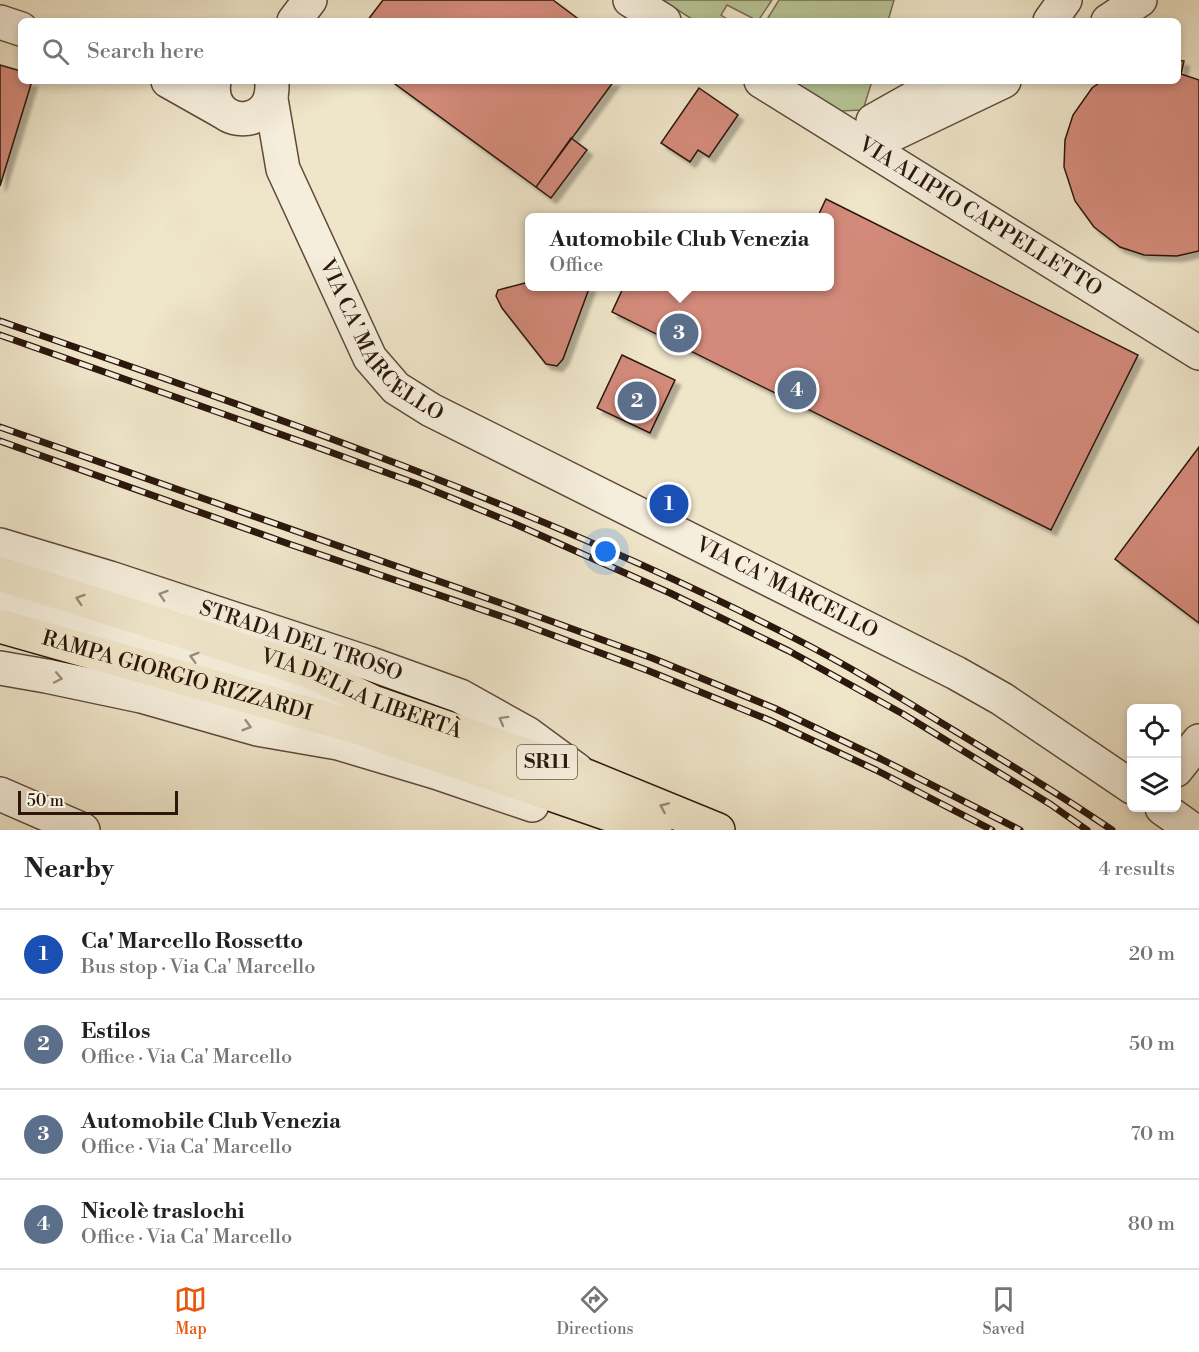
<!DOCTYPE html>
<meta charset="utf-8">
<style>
body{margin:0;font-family:"Libre Bodoni",serif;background:#f6f6f6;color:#202124}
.controls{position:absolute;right:18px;bottom:18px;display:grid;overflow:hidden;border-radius:9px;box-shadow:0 3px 9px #0003}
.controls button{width:54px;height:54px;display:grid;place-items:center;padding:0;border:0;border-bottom:2px solid #e0e0e0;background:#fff;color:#202124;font:30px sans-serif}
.scale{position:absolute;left:18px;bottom:15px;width:160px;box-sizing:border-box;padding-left:6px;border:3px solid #2c170c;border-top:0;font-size:16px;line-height:21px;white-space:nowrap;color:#2c170c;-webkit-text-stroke:4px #f5eedc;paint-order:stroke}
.you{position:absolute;left:606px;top:552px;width:21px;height:21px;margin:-15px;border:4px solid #fff;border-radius:50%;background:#1a73e8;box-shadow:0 0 0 9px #1a73e833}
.badge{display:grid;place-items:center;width:39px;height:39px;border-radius:50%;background:#ea580c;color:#fff;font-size:20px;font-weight:700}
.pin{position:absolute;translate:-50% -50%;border:3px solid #fff;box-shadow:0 2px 6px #0006}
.popup{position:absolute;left:525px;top:213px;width:309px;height:78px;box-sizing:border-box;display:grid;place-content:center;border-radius:9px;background:#fff;filter:drop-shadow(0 2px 4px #0005);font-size:20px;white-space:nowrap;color:#757577}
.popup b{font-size:22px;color:#202124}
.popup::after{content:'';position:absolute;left:50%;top:100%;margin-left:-12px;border:12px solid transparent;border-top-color:#fff}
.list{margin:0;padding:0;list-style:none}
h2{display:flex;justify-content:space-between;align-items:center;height:78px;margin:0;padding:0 24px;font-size:26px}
h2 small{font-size:20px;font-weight:400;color:#757577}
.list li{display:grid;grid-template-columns:39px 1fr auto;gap:18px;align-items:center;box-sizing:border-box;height:90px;padding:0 24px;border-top:2px solid #e0e0e0}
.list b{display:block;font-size:22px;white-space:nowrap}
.list p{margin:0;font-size:20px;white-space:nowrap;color:#757577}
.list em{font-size:20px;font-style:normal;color:#757577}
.icon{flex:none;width:33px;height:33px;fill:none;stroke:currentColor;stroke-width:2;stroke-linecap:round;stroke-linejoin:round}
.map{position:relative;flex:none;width:1199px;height:830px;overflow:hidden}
.search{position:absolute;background:#fff;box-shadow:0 3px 9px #0003;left:18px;right:18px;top:18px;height:66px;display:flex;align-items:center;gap:15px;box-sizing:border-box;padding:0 21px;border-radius:9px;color:#757577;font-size:22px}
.sheet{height:438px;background:#fff}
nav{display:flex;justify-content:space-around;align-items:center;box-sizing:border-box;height:84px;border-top:2px solid #e0e0e0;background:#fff;font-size:16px;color:#757577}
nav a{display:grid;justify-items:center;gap:3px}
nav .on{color:#ea580c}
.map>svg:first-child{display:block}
.green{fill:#b8c597;stroke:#726e52;stroke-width:1.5}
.building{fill:#d38a7a;stroke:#2c170c;stroke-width:1.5;filter:url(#shadow)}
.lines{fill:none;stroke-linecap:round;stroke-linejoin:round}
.minor-casing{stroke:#5d4a3b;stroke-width:36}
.highway-casing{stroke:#2c170c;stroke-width:36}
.minor{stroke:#f5eedc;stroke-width:33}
.highway{stroke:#efe5c9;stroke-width:33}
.rail-casing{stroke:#2c170c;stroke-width:7}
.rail{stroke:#f5eedc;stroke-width:4.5;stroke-dasharray:14;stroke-linecap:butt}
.oneway{stroke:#9b8d7e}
.oneway2{stroke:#978874}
.labels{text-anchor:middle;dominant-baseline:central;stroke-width:6;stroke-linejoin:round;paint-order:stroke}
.shield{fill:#f5eedc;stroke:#68584a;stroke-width:1.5}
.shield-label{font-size:20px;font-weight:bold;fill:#2c170c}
.street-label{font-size:21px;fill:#2c170c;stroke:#f5eedc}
</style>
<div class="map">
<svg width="1199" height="830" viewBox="0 0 1199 830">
<defs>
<filter id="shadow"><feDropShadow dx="5.5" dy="5.5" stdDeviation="1.5" flood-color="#0004"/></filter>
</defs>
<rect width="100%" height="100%" fill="#efe5c9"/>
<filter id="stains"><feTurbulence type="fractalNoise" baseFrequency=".00333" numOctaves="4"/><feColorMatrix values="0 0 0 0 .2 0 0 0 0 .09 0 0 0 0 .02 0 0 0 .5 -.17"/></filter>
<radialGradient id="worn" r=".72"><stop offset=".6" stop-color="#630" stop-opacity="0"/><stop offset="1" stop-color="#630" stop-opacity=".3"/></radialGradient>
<path class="green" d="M662,0H772L758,21L727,5L721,15L730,21H695Z
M779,0H894L888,21H766Z
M791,81H872L863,110L839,111Z"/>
<path class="building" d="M383,0H553L581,21H367Z
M1178,60L1184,61L1181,74L1199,80V251L1177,256L1144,255L1120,247L1094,227L1075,201L1064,167L1065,140L1073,115L1092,88L1102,81H1178Z
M0,65L21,71V81H32L0,186Z
M391,81H614L536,187Z
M699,88L738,115L709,157L698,150L690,162L661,143Z
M571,138L587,150L551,198L536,187Z
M826,199L1138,355L1051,530L612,312L624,286H829V218H817Z
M529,282V286H590L563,359L557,366L546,364L502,308L496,296L498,290Z
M622,355L675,380L650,433L597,408Z
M1199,447V623L1115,559Z"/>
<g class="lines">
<defs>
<g id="minor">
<path d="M630,0L664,21"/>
<path d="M294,21L310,0"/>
<path d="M1050,21L1065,0"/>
<path d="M1108,21L1140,0"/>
<path d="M0,22L21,29"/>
<path d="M168,81L223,112"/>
<path d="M214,81C206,128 273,133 272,85"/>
<path id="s1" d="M761,81L1199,353"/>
<path id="s2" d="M271,99L283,169L370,358L396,388L431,410L956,673L1002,699L1132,787"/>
<path d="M873,121L944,81"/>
<path d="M887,137L1004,81"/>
<path id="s3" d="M0,545L110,578L368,663L460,696L528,734L577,770"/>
<path d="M0,602L296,686L350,697"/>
<path d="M0,668L46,676L141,696L257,729L338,743L435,772L532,805"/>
<path d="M1176,770L1199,741"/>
<path d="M0,794L83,830"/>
<path d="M1162,808L1193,830"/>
</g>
<g id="highway">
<path id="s4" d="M0,574L309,671L373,702L586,776L718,830"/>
<path id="s5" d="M0,626L356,727L655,830"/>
</g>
</defs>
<use href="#minor" class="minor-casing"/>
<use href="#highway" class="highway-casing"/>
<use href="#minor" class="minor"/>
<use href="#highway" class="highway"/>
<defs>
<path id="rail" d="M0,321C270,415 541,508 796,639C847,665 896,695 945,725C1001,759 1058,793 1112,830
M0,335L322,449L420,485L515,524L670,593L789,651L903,714L1050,804L1087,830
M0,427L515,608L652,658L774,708L881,759L1020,830
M0,441L289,544L512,620L649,671L769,720L876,770L992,830"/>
</defs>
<use href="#rail" class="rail-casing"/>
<use href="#rail" class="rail"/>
</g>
<defs><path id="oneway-chevron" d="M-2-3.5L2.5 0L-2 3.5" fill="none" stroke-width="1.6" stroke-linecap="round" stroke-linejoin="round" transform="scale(1.5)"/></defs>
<g class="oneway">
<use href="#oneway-chevron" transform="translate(163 595) rotate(-162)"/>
<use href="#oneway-chevron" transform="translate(194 657) rotate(-164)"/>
<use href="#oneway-chevron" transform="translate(58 678) rotate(12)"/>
<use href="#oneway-chevron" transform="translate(503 720) rotate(-151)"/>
<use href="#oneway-chevron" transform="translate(247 726) rotate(16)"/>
</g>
<g class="oneway2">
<use href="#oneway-chevron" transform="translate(80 599) rotate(-162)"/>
<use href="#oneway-chevron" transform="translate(664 807) rotate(-157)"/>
</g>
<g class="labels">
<rect class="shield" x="517" y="745" width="60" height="34" rx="4.5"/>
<g class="shield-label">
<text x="547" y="762">SR11</text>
</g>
<g class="street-label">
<text stroke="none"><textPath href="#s1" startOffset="258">VIA ALIPIO CAPPELLETTO</textPath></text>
<text stroke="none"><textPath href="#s2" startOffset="272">VIA CA' MARCELLO</textPath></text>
<text stroke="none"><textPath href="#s2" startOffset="758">VIA CA' MARCELLO</textPath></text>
<text stroke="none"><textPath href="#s3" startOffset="316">STRADA DEL TROSO</textPath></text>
<text stroke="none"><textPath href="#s5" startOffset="184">RAMPA GIORGIO RIZZARDI</textPath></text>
<text stroke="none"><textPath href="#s4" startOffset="381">VIA DELLA LIBERTÀ</textPath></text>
</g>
</g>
<rect width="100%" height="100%" filter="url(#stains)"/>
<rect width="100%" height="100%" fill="url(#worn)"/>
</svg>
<div class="controls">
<button><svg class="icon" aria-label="locate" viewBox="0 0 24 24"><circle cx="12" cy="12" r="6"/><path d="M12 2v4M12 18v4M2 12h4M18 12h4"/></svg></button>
<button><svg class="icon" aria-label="layers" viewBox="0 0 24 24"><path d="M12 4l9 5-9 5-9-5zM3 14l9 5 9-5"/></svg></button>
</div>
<div class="scale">50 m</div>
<div class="you"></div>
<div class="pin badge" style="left:669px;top:504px;background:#1a4fb4">1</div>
<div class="pin badge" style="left:637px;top:401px;background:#5c6f8a">2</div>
<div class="pin badge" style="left:679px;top:333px;background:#5c6f8a">3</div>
<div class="popup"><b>Automobile Club Venezia</b>Office</div>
<div class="pin badge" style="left:797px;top:390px;background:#5c6f8a">4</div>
<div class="search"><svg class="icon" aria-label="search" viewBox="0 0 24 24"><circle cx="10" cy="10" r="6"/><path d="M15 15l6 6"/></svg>Search here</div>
</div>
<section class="sheet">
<h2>Nearby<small>4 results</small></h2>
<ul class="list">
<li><span class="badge" style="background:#1a4fb4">1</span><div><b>Ca' Marcello Rossetto</b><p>Bus stop · Via Ca' Marcello</p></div><em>20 m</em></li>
<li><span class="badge" style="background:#5c6f8a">2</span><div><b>Estilos</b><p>Office · Via Ca' Marcello</p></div><em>50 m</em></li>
<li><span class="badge" style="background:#5c6f8a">3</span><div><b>Automobile Club Venezia</b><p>Office · Via Ca' Marcello</p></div><em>70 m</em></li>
<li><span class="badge" style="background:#5c6f8a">4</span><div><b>Nicolè traslochi</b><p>Office · Via Ca' Marcello</p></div><em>80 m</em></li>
</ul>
</section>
<nav>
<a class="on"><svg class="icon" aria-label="map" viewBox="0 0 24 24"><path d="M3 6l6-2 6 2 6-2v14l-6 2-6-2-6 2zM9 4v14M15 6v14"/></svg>Map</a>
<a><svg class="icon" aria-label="directions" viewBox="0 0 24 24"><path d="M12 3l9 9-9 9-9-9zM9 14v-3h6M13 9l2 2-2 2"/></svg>Directions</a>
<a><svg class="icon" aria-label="saved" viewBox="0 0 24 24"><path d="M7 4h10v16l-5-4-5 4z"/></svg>Saved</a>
</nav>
